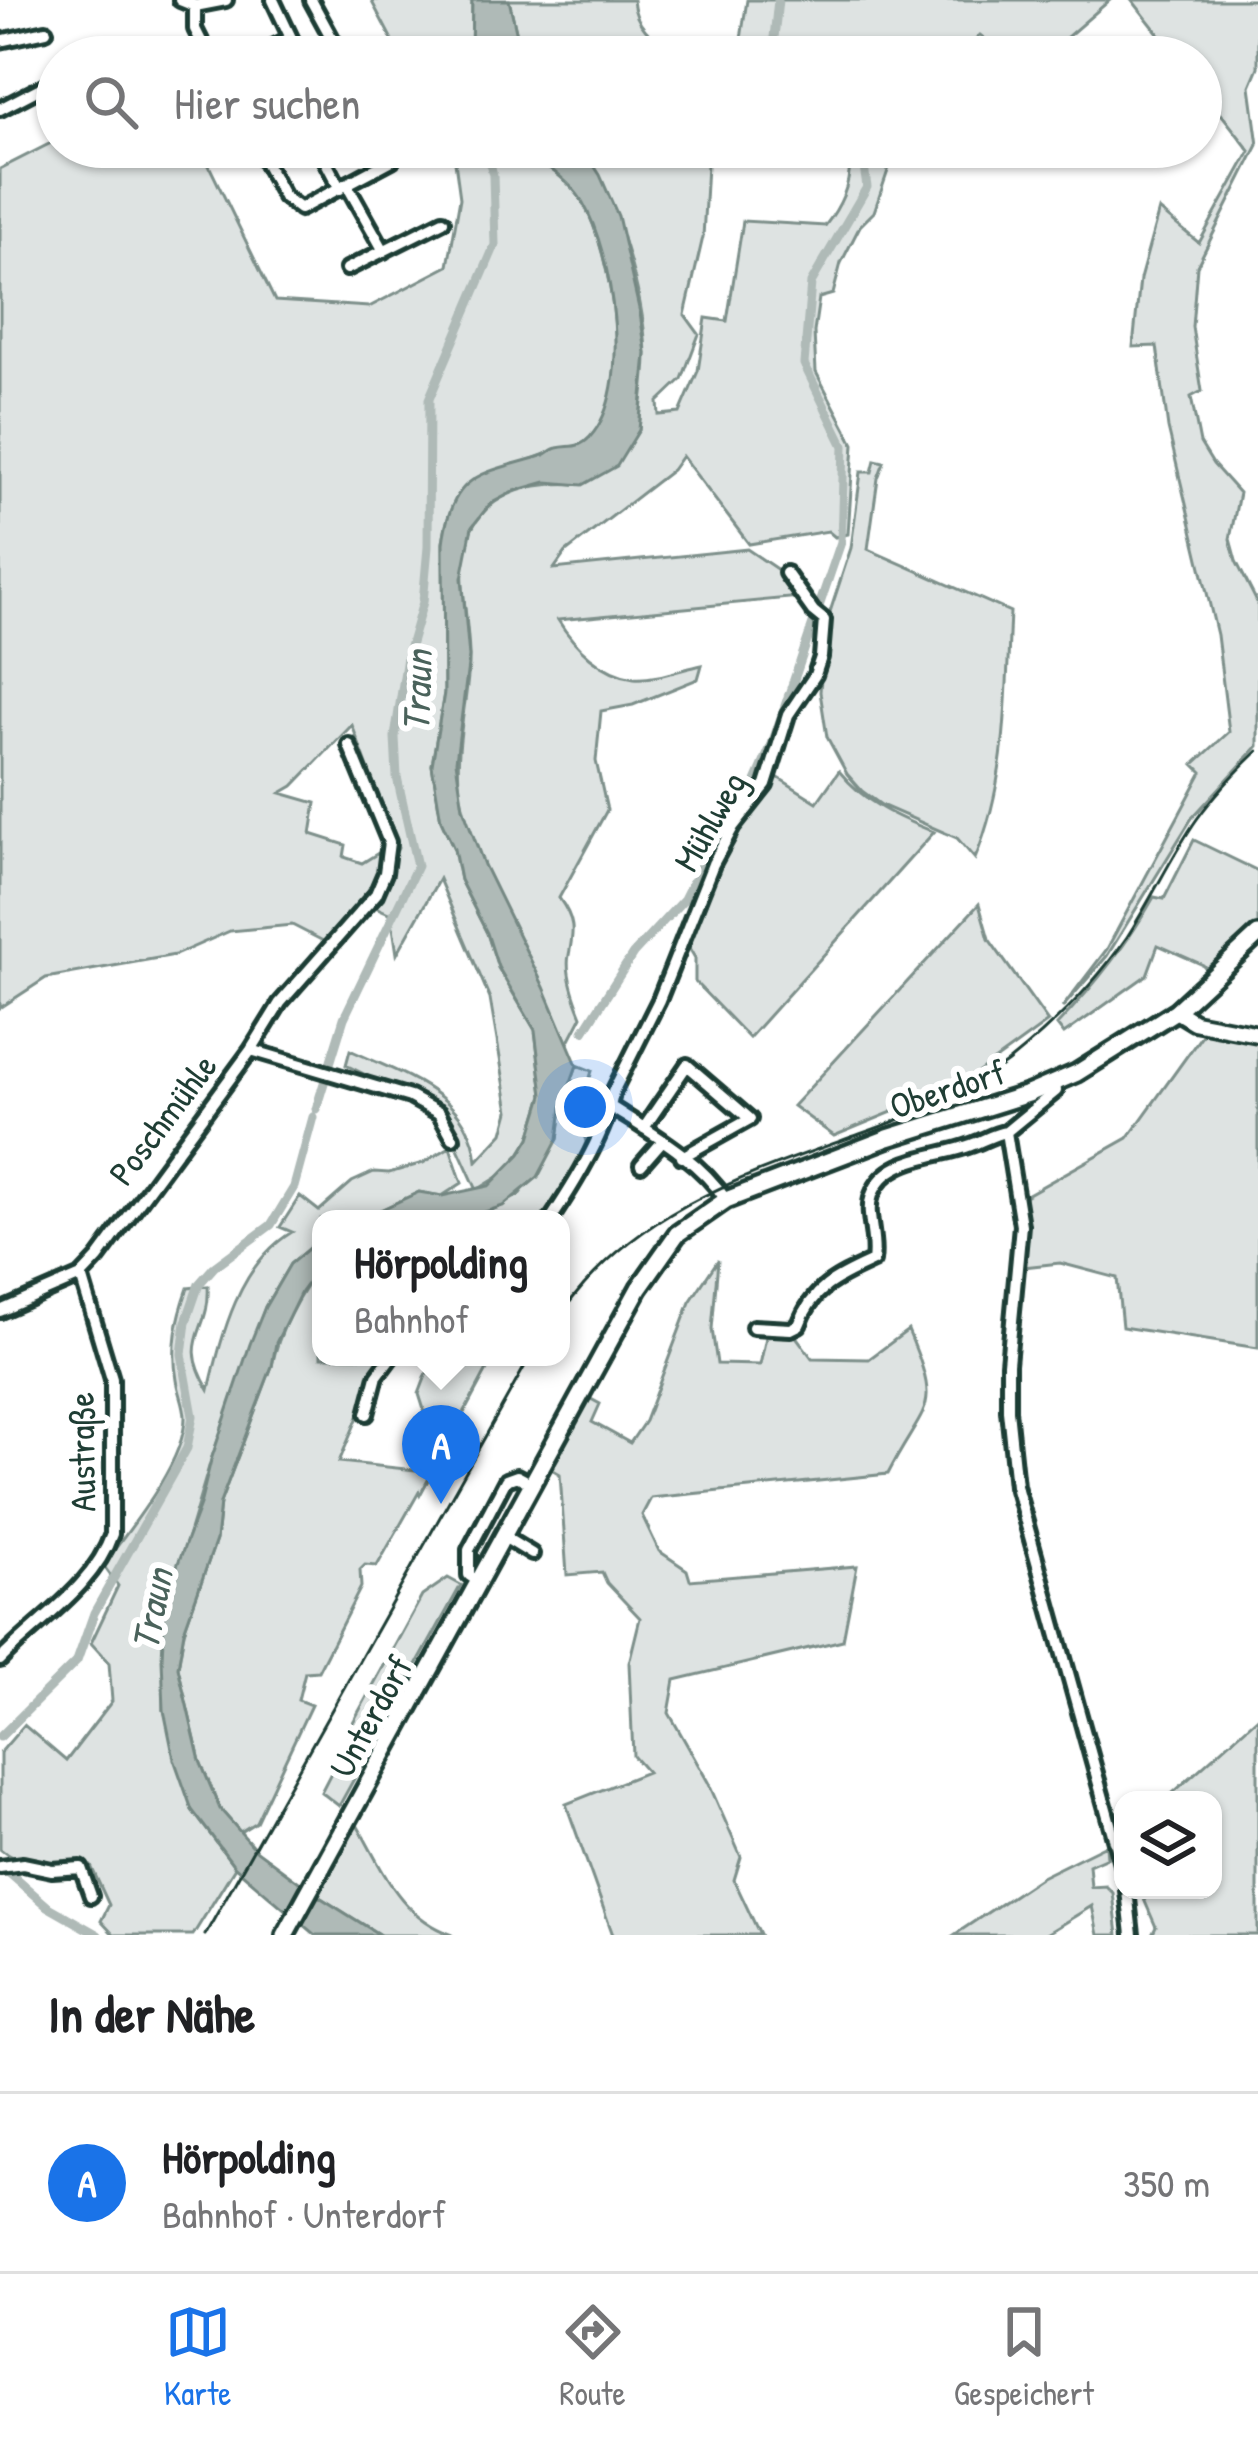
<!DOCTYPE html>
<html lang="de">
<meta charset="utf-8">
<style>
body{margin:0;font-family:"Patrick Hand",sans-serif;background:#f2f2f2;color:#202124}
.controls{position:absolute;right:36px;bottom:36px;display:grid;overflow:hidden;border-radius:24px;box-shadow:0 3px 9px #0004}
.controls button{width:108px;height:108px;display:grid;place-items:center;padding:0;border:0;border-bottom:3px solid #e0e0e0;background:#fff;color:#202124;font:60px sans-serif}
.you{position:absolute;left:585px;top:1107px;width:42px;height:42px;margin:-30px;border:9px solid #fff;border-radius:50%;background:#1a73e8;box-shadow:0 0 0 18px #1a73e833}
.badge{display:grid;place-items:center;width:78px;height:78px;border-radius:50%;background:#1a73e8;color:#fff;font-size:39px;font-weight:700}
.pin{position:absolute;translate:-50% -99px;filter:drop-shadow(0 3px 6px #0008)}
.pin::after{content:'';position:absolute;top:63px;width:42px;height:36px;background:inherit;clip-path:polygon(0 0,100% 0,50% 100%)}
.popup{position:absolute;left:312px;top:1210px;width:258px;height:156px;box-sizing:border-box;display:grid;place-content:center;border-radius:24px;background:#fff;filter:drop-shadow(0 3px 9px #0005);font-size:39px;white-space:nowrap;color:#757577}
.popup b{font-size:45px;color:#202124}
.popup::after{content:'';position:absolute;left:50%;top:100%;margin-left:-24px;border:24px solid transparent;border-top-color:#fff}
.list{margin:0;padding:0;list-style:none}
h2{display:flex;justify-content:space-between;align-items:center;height:156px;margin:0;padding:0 48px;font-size:51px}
h2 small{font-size:39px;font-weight:400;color:#757577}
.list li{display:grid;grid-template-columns:78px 1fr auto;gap:36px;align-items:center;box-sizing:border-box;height:180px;padding:0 48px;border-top:3px solid #e0e0e0}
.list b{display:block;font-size:45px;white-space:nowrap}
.list p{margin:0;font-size:39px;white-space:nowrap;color:#757577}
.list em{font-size:39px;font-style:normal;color:#757577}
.icon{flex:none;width:66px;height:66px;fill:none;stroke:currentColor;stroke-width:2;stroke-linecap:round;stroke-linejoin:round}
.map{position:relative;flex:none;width:1258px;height:1935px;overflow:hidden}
.search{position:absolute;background:#fff;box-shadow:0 3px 9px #0004;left:36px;right:36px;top:36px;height:132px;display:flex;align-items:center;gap:30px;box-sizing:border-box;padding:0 42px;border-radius:66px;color:#757577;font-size:45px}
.sheet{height:336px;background:#fff}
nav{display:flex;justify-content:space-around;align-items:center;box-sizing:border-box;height:168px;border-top:3px solid #e0e0e0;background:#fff;font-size:33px;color:#757577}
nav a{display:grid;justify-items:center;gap:6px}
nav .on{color:#1a73e8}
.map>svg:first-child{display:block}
.green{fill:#dee3e2;stroke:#7e908b;stroke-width:3}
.water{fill:#afbab7;stroke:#758883;stroke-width:3}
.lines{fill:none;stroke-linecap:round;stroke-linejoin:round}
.canal{stroke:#afbab7;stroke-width:9}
.street-casing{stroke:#1f3d34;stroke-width:20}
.secondary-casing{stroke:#1f3d34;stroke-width:22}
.primary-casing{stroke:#1f3d34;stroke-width:24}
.street{stroke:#fff;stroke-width:10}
.secondary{stroke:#fff;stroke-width:14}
.primary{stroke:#fff;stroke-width:15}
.rail{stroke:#1f3d34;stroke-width:3}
.labels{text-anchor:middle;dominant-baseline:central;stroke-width:12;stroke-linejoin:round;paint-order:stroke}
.street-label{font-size:36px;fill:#1f3d34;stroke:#fff}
.water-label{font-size:39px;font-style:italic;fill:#4a625b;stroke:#fff}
</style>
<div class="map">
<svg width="1258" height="1935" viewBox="0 0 1258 1935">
<rect width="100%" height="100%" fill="#fff"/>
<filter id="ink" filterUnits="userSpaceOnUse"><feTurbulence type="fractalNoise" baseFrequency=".00833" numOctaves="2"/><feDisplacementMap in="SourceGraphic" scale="24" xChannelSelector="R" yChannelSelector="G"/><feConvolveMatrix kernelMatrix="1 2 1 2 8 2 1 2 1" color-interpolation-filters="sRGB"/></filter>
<g filter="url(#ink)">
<path class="green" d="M371,0H472L471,57H401Z
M509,0H633C635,29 657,41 679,57H522Z
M747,0H1110L1044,57H1007L980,35L960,57H750L741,39Z
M1132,0H1258V67L1250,86L1258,145L1197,266L1192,327L1202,391L1191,397L1200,443L1213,464L1239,493L1230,539L1236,561L1258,604V746L1192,818L1107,956L1062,1008L1107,949L1202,772L1194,764L1229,732L1217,635L1168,428L1157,346L1133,347L1140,279L1159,210L1199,243L1250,151L1201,88V57H1177Z
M57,140V147H78L91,162L119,147H200L275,301L369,307L448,266L460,198L453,147H520C541,162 570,180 583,202C612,255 637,397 587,441C576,450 564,446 552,451C495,477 453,464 443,543L444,693L432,765L441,820L454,849L460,880L487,933L498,968L535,1030L543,1095L530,1138L520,1155L506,1172L477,1190L442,1113L346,1065L350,1050C403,1075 470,1094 477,1161L503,1133L509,1111L490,999L439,879L397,954L391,914L373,906L398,848L352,725L293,786L281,793L316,803L311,834L346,845L344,857L362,863L388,847L375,893L329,944L292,925L230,931L175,955L46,978L0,1008V169Z
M582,147H708L703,237L685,315L699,334L682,379L658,402L659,415L680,413L698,371L706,318L727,321L743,221L825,226C843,203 855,176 847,147H896L874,212L860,226L841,263L833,294L819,298L814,332L816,372L854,444L848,534L835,537L828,531L749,544L682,456L672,470L566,552L554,569L747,549L784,574L800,597L558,620C574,646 602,674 634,678C654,680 682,669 702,665L698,679L633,705L601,711L596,761L607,810L559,898C575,920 574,930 569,955C565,973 575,999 582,1016L567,1045C536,966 487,893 464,810C450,762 466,714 469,665C470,637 464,610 463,583C458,503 514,480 583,484L639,430C641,405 646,379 646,354C644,293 615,198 582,147Z
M875,460L884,462L878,478L868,549L1010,612C1006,697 1008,779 975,859L957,838L881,805L862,791L847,774L827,737L820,692L822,665L827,621L851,548L861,472H872Z
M839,771C866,804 896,817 934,832L749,1038L695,982V958L685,941L721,855L774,775L817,802Z
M1194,840L1258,871V924L1212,975L1203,965L1158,945L1147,975L1064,1034L1057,1025C1095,985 1127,945 1154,897L1164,899Z
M979,904L989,939L1048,1022L965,1082L834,1136L793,1106Z
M1207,1028L1258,1037V1348L1122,1327L1117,1278L1060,1263L1023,1267L1025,1196L1128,1138Z
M577,1065L592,1071L579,1115L586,1142L571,1181L547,1219H486L485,1214L519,1195L558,1139L562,1107Z
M450,1147L462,1183L442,1196L419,1192L361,1219H321V1238L290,1264L265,1307L211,1460L164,1618V1710L192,1810L235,1867L193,1935H114L101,1921L109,1905L91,1866C62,1855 33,1878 0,1849V1753L24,1725L66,1761L112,1701L109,1663L91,1643L118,1586L103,1565C129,1530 185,1462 185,1417C185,1405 179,1393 177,1380C171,1347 177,1319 188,1288L208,1286C211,1334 177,1337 209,1390C222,1334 239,1264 292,1232L280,1227L300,1196L319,1211L352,1182L374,1172L389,1173L423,1163Z
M718,1260L712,1329L717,1364L760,1365L766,1337L795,1335L812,1358L869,1359L908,1330C943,1414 926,1400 888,1474L651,1498L642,1515L659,1551L687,1570L690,1580L857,1566L843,1640L675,1680L669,1713L708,1782L741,1857L734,1880L760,1935H613L566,1804L647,1772L633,1756L629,1663L640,1618L607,1583L602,1572L567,1575L560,1474L548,1467L589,1398L600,1404L592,1422L630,1443L645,1421L690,1302Z
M320,1266L321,1357H389L381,1362L339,1462L415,1470L432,1435L419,1394L433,1357H494L420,1495L419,1492L377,1566L365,1565L360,1570L361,1587L318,1671L305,1672L298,1700L311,1705L256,1822L240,1832L220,1809L200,1761L178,1667L184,1631L216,1540L220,1503L272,1366C279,1329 298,1297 320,1266Z
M448,1578L461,1585L339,1806L321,1792L354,1728L352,1724L422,1596Z
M1258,1717V1935H1152L1156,1927L1140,1890H1213V1800H1165Z
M356,1823C383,1870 399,1916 453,1935H380L318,1896Z
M1106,1845L1107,1857L1089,1865L1091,1887L1106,1886L1113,1893L1118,1935H1098L1092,1906L1044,1935H954L1041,1877Z"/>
<path class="water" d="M472,0H509L522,57H471Z
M520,147H582L600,175L618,216L640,313L646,353L639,430L617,466L583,485L546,482L515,491L490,504L472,527L462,578L469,657L456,761L463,808L484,865L544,987L577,1065L562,1107L558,1139L538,1177L503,1206L470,1217L361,1219L419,1192L442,1196L489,1186L520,1154L530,1138L543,1095L535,1030L498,967L487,933L460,880L454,849L441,820L432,765L444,693L443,543C452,471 483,474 541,456C547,455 551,449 557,448C571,445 579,449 590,437C634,389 613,254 582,201C569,179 540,162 520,147Z
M321,1238V1265L301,1292L276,1343L272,1366L220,1503L216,1540L184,1631L178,1667L200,1761L220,1809L257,1851L318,1896L380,1935H315L235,1867L192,1810L174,1759L164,1710L162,1658L164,1618L177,1566L200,1505L211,1460L250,1344L265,1307L290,1264Z"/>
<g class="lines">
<path class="canal" d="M778,0L773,47L792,57
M584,1031L633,954L684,899L715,837L753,788L772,744L841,542L844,446L804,364L811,283L867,187L861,147
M316,1109L344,1018L417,866L397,777L395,737L407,657L423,602L428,547L429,399L495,245L493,175L486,147
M0,1737L77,1661L94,1613L187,1448L193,1416L182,1354L186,1322L199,1284L214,1267L271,1225L294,1187L313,1117
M0,1865L47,1906L98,1935"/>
<defs>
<path id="street" d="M180,0L195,6L226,0
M273,0L300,57
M311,0L342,57
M195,6V29L209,57
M0,41L46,31
M253,57L291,38
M0,109L56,80
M257,147L284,197L300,209L392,160L389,147
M318,147L340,189
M347,185L384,251
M347,269L443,221
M251,1050L410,1097L439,1113L453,1138
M1055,1083L1056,1091L1006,1132L1021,1225L1008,1364V1410L1016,1486L1123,1870
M611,1107C650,1132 700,1160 726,1200
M644,1128L687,1065L750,1119L682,1157
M641,1165L662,1141
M551,1219C573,1186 608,1130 613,1092L659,1000L713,864L733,827L766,785L788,715L815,675L821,657L824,620L813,611L786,573
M0,1311L81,1276L98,1258L251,1050L280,1003L376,894L385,873L389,842L349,745
M753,1327L791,1329L799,1325C813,1287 838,1277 873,1261C877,1238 865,1214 872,1195C886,1156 938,1158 971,1145C983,1141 993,1134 1006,1132
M367,1414L377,1376L391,1357
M504,1537L532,1554
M478,1581L469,1575V1550L506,1480L517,1476L532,1484
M0,1660C37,1621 94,1587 112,1534V1379L81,1276
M0,1867L23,1864L52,1870L81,1868L91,1896
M1127,1890L1132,1935"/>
<path id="secondary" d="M1176,1011L1194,1022L1258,1034"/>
<path id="primary" d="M285,1935L639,1288L677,1234L726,1200L888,1138L1028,1094L1077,1073L1176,1011L1258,935"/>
</defs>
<use href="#street" class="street-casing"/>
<use href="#secondary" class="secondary-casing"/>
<use href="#primary" class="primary-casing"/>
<use href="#street" class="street"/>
<use href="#secondary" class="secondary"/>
<use href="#primary" class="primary"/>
<path class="rail" d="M561,1314C634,1210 746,1175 860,1134C911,1116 965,1095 1008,1062C1053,1026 1094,985 1127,937C1152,899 1171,856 1197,819C1215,794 1236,772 1258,751
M205,1935L530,1357"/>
</g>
</g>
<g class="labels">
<g class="street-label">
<text transform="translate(709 821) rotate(-60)">Mühlweg</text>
<text transform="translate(947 1088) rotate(-18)">Oberdorf</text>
<text transform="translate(162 1119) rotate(-53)">Poschmühle</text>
<text transform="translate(81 1452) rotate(-91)">Austraße</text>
<text transform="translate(370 1716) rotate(-61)">Unterdorf</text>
</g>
<g class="water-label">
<text transform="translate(416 691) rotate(-88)">Traun</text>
<text transform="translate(151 1609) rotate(-79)">Traun</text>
</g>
</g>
</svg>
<div class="controls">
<button><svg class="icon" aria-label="layers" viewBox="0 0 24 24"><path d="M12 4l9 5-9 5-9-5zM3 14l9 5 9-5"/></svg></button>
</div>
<div class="you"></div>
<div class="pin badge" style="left:441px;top:1504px">A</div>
<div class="popup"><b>Hörpolding</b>Bahnhof</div>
<div class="search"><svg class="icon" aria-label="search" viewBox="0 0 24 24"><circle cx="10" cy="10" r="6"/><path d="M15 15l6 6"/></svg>Hier suchen</div>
</div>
<section class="sheet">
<h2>In der Nähe<small></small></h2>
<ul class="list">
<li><span class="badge">A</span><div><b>Hörpolding</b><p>Bahnhof · Unterdorf</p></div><em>350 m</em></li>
</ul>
</section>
<nav>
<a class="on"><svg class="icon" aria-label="map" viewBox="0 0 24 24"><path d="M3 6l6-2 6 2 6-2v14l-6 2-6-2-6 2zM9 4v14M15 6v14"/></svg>Karte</a>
<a><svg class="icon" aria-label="directions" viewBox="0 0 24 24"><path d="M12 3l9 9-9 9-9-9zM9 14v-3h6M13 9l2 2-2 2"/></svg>Route</a>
<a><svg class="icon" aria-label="saved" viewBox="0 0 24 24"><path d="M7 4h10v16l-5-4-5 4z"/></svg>Gespeichert</a>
</nav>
